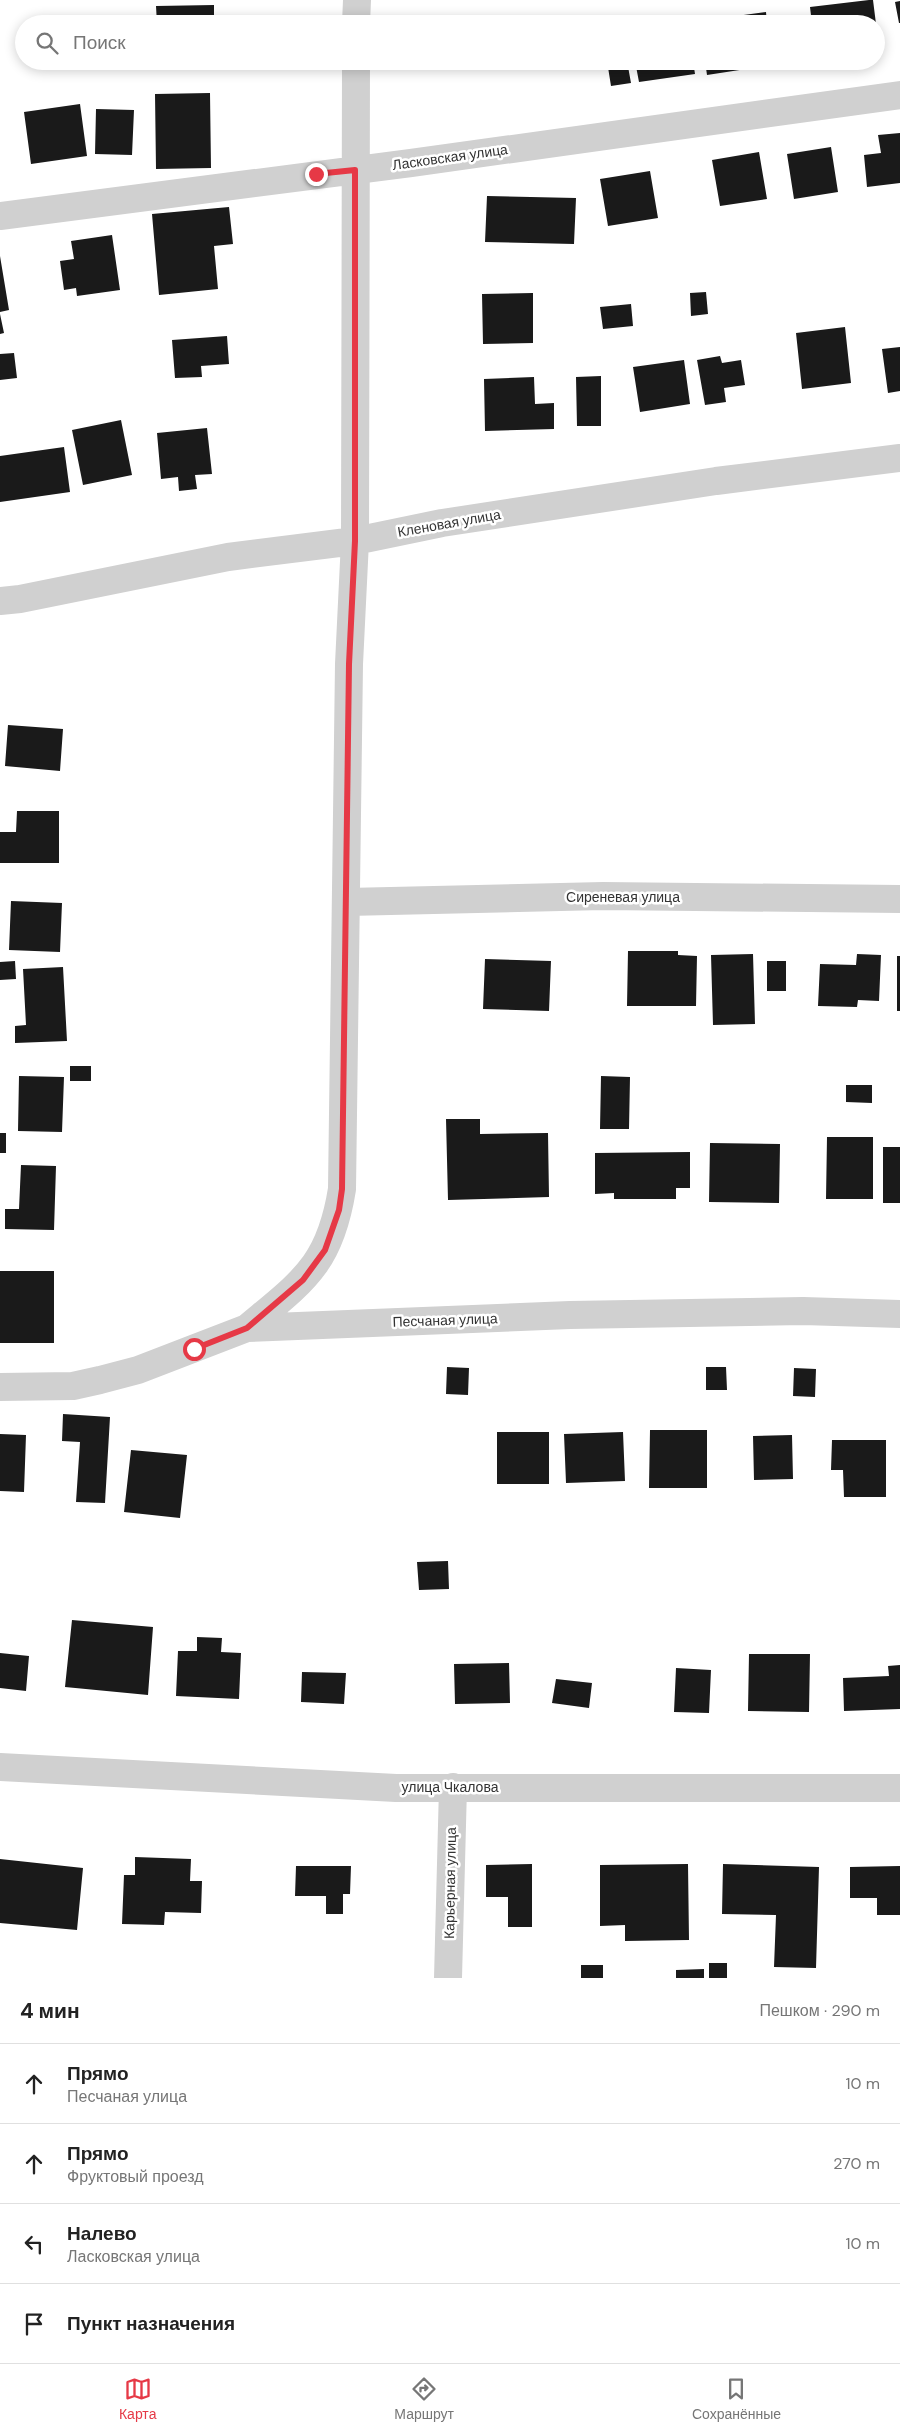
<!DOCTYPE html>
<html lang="ru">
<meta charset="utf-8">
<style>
body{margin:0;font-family:"DM Sans",sans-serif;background:#f6f6f6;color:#222}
.stop{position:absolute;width:15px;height:15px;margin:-11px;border:4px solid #e63946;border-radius:50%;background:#fff}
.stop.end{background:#e63946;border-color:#fff;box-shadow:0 1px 5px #0008}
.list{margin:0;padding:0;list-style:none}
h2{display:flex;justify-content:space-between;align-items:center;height:65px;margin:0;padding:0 20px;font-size:21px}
h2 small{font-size:16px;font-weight:400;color:#767676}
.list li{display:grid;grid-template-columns:32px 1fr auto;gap:15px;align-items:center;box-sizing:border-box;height:80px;padding:0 20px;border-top:1px solid #e0e0e0}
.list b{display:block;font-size:19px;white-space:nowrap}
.list p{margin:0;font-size:16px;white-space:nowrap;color:#767676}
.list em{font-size:16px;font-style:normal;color:#767676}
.icon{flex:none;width:28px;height:28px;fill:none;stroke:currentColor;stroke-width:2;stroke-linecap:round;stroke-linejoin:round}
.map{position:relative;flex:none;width:900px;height:1978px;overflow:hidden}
.search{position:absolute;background:#fff;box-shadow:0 2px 12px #0003;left:15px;right:15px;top:15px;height:55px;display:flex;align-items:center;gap:12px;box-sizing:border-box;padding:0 18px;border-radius:28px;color:#767676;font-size:19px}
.sheet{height:385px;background:#fff}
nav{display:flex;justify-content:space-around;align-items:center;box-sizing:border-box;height:70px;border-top:1px solid #e0e0e0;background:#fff;font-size:14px;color:#767676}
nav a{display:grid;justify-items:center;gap:2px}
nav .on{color:#e63946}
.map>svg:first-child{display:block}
.building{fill:#1a1a1a}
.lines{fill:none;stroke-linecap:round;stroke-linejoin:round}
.minor{stroke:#d0d0d0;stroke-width:28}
.route{stroke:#e63946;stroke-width:6}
.labels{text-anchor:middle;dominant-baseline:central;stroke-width:5;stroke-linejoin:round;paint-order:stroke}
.street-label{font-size:14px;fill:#333;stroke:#fff}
</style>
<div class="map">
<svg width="900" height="1978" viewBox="0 0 900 1978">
<rect width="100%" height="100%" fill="#fff"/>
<path class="building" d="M869,0H873L876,24H812L810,7Z
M900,1V23H899L895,2Z
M214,5V24H157L156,6Z
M766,12L767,24H700L699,21Z
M595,17L596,24H541V22Z
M522,61H571V63L522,67Z
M607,61H627L631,83L611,86Z
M635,61H693L695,74L639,82Z
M705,61H773V65L707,75Z
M210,93L211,168L156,169L155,94Z
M80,104L87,156L31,164L24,112Z
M96,109L134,110L132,155L95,154Z
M900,133V183L867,187L864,155L881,153L878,135Z
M831,147L838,192L794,199L787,154Z
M759,152L767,199L720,206L712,160Z
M650,171L658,218L608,226L600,179Z
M487,196L576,198L574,244L485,242Z
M229,207L233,244L214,246L218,289L159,295L152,214Z
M112,235L120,290L77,296L76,288L64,290L60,261L74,259L71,241Z
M0,256L9,310L0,312Z
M706,292L708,314L691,316L690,293Z
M533,293V343L483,344L482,294Z
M631,304L633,326L603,329L600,307Z
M0,314L4,333L0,334Z
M845,327L851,383L802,389L796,333Z
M227,336L229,364L201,366L202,377L175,378L172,340Z
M900,347V391L888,393L882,349Z
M14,353L17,378L0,380V354Z
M720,356L722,363L741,360L745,385L724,388L726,402L705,405L697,360Z
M684,360L690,404L640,412L633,367Z
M601,376V426H577L576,377Z
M534,377L535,404L554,403V429L485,431L484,379Z
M121,420L132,475L83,485L72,430Z
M207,428L212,474L195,475L197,489L179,491L178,477L161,479L157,433Z
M64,447L70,492L0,502V456Z
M8,725L63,729L60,771L5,766Z
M17,811H59V863H0V832H16Z
M11,901L62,903L60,952L9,950Z
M628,951H678V955L697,956L696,1006H627Z
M753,954L755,1024L713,1025L711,955Z
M857,954L881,955L879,1001L858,1000L857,1007L818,1006L820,964L856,965Z
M897,956H900V1011H897Z
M485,959L551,961L549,1011L483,1009Z
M15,961L16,979L0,980V962Z
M767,961H786V991H767Z
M63,967L67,1041L15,1043V1026L26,1025L23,969Z
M70,1066H91V1081H70Z
M19,1076L64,1077L62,1132L18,1131Z
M601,1076L630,1077L629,1129H600Z
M846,1085H872V1103L846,1102Z
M446,1119H480V1134L548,1133L549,1197L448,1200Z
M0,1133H6V1153H0Z
M827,1137H873V1199H826Z
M710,1143L780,1144L779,1203L709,1202Z
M883,1147H900V1203H883Z
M690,1152V1188H676V1199H614V1193L595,1194V1153Z
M21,1165L56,1166L54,1230L5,1229V1209H19Z
M0,1271H54V1343H0Z
M447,1367L469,1368L468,1395L446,1394Z
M706,1367H726L727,1390H706Z
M794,1368L816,1369L815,1397L793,1396Z
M63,1414L110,1417L105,1503L76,1502L80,1442L62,1441Z
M650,1430H707V1488H649Z
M497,1432H549V1484H497Z
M623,1432L625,1481L566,1483L564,1434Z
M0,1434L26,1435L24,1492L0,1491Z
M792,1435L793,1479L754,1480L753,1436Z
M832,1440H886V1497H844L843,1470H831Z
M131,1450L187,1455L180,1518L124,1512Z
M448,1561L449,1589L419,1590L417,1562Z
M72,1620L153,1627L148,1695L65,1687Z
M197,1637L222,1638L221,1652L241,1653L239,1699L176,1696L178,1651H197Z
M0,1653L29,1656L26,1691L0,1688Z
M749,1654H810L809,1712L748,1711Z
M509,1663L510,1703L455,1704L454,1664Z
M900,1665V1709L844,1711L843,1678L889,1676L888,1666Z
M676,1668L711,1670L709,1713L674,1712Z
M302,1672L346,1673L344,1704L301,1702Z
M556,1679L592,1683L589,1708L552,1703Z
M135,1857L191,1859L190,1881H202L201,1913L165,1912L164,1925L122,1924L124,1875H135Z
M0,1859L83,1868L77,1930L0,1923Z
M532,1864V1927H508V1897H486V1865Z
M688,1864L689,1940L625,1941V1925L600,1926V1865Z
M723,1864L819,1867L816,1968L774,1967L776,1915L722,1914Z
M296,1866H351L350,1894H343V1914H326V1896H295Z
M900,1866V1915H877V1898H850V1867Z
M709,1963H727V1978H709Z
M581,1965H603V1978H581Z
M704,1969V1978H676V1970Z"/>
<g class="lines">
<path class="minor" d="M356,24L357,0
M0,216L411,163L900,95
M0,601L20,599L228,557L355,541L442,523L716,481L900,458
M347,902L603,896L900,899
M247,1328C303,1281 330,1265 342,1189L349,664L355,541L356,61
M0,1387L73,1386L100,1380L138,1370L247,1328L570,1315L803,1311L900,1314
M0,1767L396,1788H900
M448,1978L453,1787"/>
</g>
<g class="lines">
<path class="route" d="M194,1349L247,1328L303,1280L325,1250L339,1210L342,1189L349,664L355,541V170L316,174"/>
</g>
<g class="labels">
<g class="street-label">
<text transform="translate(450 157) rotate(-8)">Ласковская улица</text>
<text transform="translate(449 523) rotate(-10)">Кленовая улица</text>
<text x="623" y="897">Сиреневая улица</text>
<text transform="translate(445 1320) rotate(-2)">Песчаная улица</text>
<text x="450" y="1787">улица Чкалова</text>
<text transform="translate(450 1883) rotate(-89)">Карьерная улица</text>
</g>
</g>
</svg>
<div class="stop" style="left:194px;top:1349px"></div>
<div class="stop end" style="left:316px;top:174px"></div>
<div class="search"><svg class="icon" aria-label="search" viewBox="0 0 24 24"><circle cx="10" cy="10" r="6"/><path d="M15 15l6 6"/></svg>Поиск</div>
</div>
<section class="sheet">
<h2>4 мин<small>Пешком · 290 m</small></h2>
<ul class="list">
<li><svg class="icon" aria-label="ahead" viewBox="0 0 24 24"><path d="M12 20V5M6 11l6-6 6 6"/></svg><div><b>Прямо</b><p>Песчаная улица</p></div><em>10 m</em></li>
<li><svg class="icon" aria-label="ahead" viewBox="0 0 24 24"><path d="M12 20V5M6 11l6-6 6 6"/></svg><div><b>Прямо</b><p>Фруктовый проезд</p></div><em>270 m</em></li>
<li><svg class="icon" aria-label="left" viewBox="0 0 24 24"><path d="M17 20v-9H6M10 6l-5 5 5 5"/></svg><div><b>Налево</b><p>Ласковская улица</p></div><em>10 m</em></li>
<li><svg class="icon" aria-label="arrive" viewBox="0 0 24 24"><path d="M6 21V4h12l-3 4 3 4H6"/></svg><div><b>Пункт назначения</b></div></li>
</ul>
</section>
<nav>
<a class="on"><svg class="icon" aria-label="map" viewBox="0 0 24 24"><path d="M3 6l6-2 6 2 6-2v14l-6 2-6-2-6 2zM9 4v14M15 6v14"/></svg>Карта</a>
<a><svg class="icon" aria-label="directions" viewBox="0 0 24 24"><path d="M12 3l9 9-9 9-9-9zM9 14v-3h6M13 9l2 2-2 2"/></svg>Маршрут</a>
<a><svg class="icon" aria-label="saved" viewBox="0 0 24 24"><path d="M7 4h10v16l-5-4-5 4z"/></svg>Сохранённые</a>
</nav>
